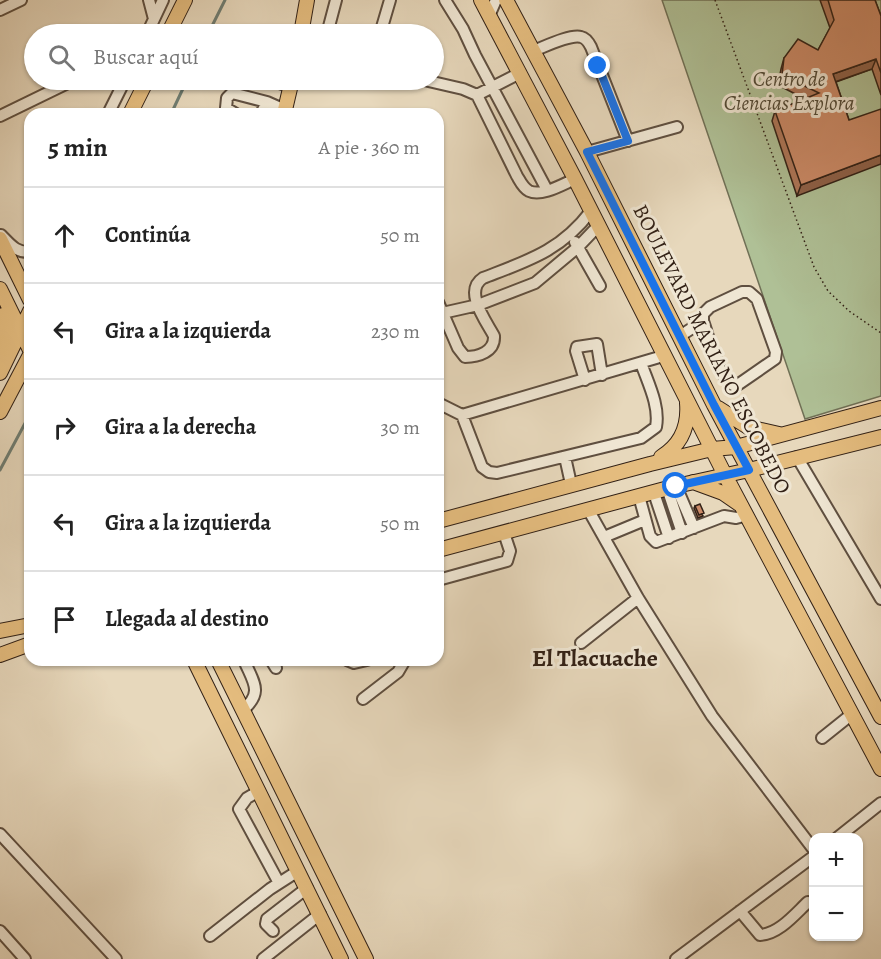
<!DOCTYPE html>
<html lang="es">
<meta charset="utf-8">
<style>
body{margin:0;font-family:Alegreya,serif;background:#f6f6f6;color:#222}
.controls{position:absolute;right:18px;bottom:18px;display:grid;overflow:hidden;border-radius:12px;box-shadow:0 2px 4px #0004}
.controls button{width:54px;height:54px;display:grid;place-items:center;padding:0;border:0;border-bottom:2px solid #e0e0e0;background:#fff;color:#222;font:30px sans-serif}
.stop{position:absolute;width:18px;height:18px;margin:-14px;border:4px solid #1a73e8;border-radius:50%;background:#fff}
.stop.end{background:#1a73e8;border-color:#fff;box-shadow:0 2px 6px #0008}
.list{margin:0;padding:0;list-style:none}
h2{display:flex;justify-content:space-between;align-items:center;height:78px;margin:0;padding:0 24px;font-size:26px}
h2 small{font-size:20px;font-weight:400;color:#767676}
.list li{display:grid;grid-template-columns:39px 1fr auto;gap:18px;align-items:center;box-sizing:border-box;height:96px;padding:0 24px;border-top:2px solid #e0e0e0}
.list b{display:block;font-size:22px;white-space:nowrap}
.list em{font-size:20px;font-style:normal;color:#767676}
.icon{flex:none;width:33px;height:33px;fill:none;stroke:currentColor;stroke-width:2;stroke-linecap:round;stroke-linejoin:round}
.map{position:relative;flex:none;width:881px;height:959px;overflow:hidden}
.search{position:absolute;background:#fff;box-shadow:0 2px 4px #0004;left:24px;top:24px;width:420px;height:66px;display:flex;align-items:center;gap:15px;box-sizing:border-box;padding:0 21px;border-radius:33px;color:#767676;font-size:22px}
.panel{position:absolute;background:#fff;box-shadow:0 2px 4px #0004;left:24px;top:108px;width:420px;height:558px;border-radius:18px}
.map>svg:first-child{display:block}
.green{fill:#afc096;stroke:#707056;stroke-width:1.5}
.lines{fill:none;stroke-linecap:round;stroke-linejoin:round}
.stream{stroke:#6f7d72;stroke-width:3}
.minor-casing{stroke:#5f4f40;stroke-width:14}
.major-casing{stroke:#322116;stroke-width:16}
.path{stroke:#322116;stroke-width:1.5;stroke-dasharray:1.5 3;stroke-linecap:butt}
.minor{stroke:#efe6d3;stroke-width:10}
.major{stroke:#e4bc7e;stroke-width:14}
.wall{fill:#af7759;stroke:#322116;stroke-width:1.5}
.shaded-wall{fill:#8e6148;stroke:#322116;stroke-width:1.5}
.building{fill:#cb8a67;stroke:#322116;stroke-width:1.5}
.route{stroke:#1a73e8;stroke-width:8}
.labels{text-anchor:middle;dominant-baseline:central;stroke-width:6;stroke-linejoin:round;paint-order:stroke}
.park-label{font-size:21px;font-style:italic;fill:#514936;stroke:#efe6d3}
.street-label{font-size:21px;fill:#322116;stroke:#efe6d3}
.quarter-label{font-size:24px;font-weight:bold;fill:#322116;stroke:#efe6d3}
</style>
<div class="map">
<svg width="881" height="959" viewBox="0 0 881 959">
<rect width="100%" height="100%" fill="#e7d8bc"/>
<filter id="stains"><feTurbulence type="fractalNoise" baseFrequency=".00333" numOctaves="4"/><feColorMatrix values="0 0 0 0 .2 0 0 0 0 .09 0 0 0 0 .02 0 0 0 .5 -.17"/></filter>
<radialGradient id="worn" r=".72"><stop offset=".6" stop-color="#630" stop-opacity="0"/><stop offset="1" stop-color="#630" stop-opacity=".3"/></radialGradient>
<path class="green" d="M662,0H881V396L805,419Z"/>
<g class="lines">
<path class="stream" d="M208,34L225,0
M171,114L187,80
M0,470L30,414"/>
<defs>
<path id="minor" d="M149,0L154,19
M445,0L463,29L475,55L547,190
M0,10L21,0
M489,16L496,0
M147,34L163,0
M327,34L336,0
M380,34L390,0
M533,51C544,47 570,34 581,37C586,38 589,43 591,47L628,141
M271,80L290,87
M424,80L463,89L477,95L520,73
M477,95L517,176C520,181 523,188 529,191C542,197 563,184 575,179
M108,114L125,80
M236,114L226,108L227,98L232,93L267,102L285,110
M261,114L267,102
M0,116L74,80
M587,152L677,127
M1,235C10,244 16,253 30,252
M575,242L600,286
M438,302L458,348L465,357C478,357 495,352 494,336C486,321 463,291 483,278C527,261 561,251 591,211
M438,314L478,305L535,283L578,247L599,225
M680,336L703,321V314L710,307L742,292H749L757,299L776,352L775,359L736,386C719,383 709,337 703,321
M585,380L576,351L577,347L597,344L602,375
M438,403L462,415L663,356
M462,415L482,467L489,472L497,473L641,438L656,427C660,406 648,383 641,363
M565,457L571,484
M797,457L881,599
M676,486L694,528
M667,488L682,533
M654,493L669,538
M639,496L650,536L656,542L724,516L736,518L747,515
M589,511L638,598L712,716L814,850
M604,537L645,520
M438,580L507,561L510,551L504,533
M581,643L638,598
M271,660L276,668
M347,660L354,663L367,660
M363,699L398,672L405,660
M243,710C264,692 253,682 244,660
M822,738L852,714
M259,791L247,798L239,809L279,883
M0,834L116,959
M837,838L881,803
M740,911L760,935C779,934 795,914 808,902
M0,931L25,959
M273,931L266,924L267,919L307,888
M210,936L270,889L298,871
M263,959L320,914
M676,959L814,856"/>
<path id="major" d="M481,0L575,179L725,475L881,769
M506,0L587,152L714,405L881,717
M168,34L185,0
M301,34L307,0
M130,114L147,80
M284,114L292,80
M0,239L30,300
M0,289L30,350
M0,350L6,330L3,315
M0,373L30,311
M718,408L748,427L779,434
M0,412L30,355
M661,457C681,445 689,427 687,403
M693,482L723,493L739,504
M438,521L650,464L712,449L736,447L881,408
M438,550L676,486L749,470L881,437
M0,631L30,625
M0,655L30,644
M194,660L341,959
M218,660L366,959"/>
</defs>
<use href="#minor" class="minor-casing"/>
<use href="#major" class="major-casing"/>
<path class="path" d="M715,0L814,267L828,291L849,311L881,333"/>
<use href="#minor" class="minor"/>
<use href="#major" class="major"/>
</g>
<path class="wall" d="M820,0H875L881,16V95L872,69L836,82L849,120L797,196L772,121L775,111L805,99L778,85L781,69L784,58L818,50L830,28Z
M695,506L703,516L698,518L694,508Z"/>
<path class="shaded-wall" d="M876,59L872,69L829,84L833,74Z
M881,155V164L797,196L801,185Z"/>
<path class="building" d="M828,0H875L881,16V73L876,59L833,74L849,120L881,109V155L801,185L775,111L819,93L782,75L784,58L798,39L818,50L834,20Z
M700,504L704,513L699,515L695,506Z"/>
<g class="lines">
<path class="route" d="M598,66L628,141L587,152L714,405L749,470L676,486"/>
</g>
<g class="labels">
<g class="park-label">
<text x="789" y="79">Centro de<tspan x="789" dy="24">Ciencias Explora</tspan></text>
</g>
<g class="street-label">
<text transform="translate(712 349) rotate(63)">BOULEVARD MARIANO ESCOBEDO</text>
</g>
<g class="quarter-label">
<text x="595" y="658">El Tlacuache</text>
</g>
</g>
<rect width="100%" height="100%" filter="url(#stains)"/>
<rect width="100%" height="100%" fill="url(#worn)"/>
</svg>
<div class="controls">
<button>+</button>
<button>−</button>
</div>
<div class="stop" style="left:676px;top:486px"></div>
<div class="stop end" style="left:598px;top:66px"></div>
<div class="search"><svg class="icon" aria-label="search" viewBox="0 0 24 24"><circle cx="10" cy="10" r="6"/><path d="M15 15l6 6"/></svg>Buscar aquí</div>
<section class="panel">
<h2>5 min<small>A pie · 360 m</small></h2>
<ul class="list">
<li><svg class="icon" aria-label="ahead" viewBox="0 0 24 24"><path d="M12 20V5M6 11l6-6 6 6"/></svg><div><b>Continúa</b></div><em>50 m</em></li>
<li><svg class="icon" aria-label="left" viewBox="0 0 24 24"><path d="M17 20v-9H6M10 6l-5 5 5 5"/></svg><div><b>Gira a la izquierda</b></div><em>230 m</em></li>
<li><svg class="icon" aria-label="right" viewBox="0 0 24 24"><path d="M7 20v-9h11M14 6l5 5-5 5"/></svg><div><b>Gira a la derecha</b></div><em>30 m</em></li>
<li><svg class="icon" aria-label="left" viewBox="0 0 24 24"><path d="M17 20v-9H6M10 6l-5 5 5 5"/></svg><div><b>Gira a la izquierda</b></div><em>50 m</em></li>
<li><svg class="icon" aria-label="arrive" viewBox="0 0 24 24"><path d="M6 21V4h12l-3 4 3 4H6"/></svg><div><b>Llegada al destino</b></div></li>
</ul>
</section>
</div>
